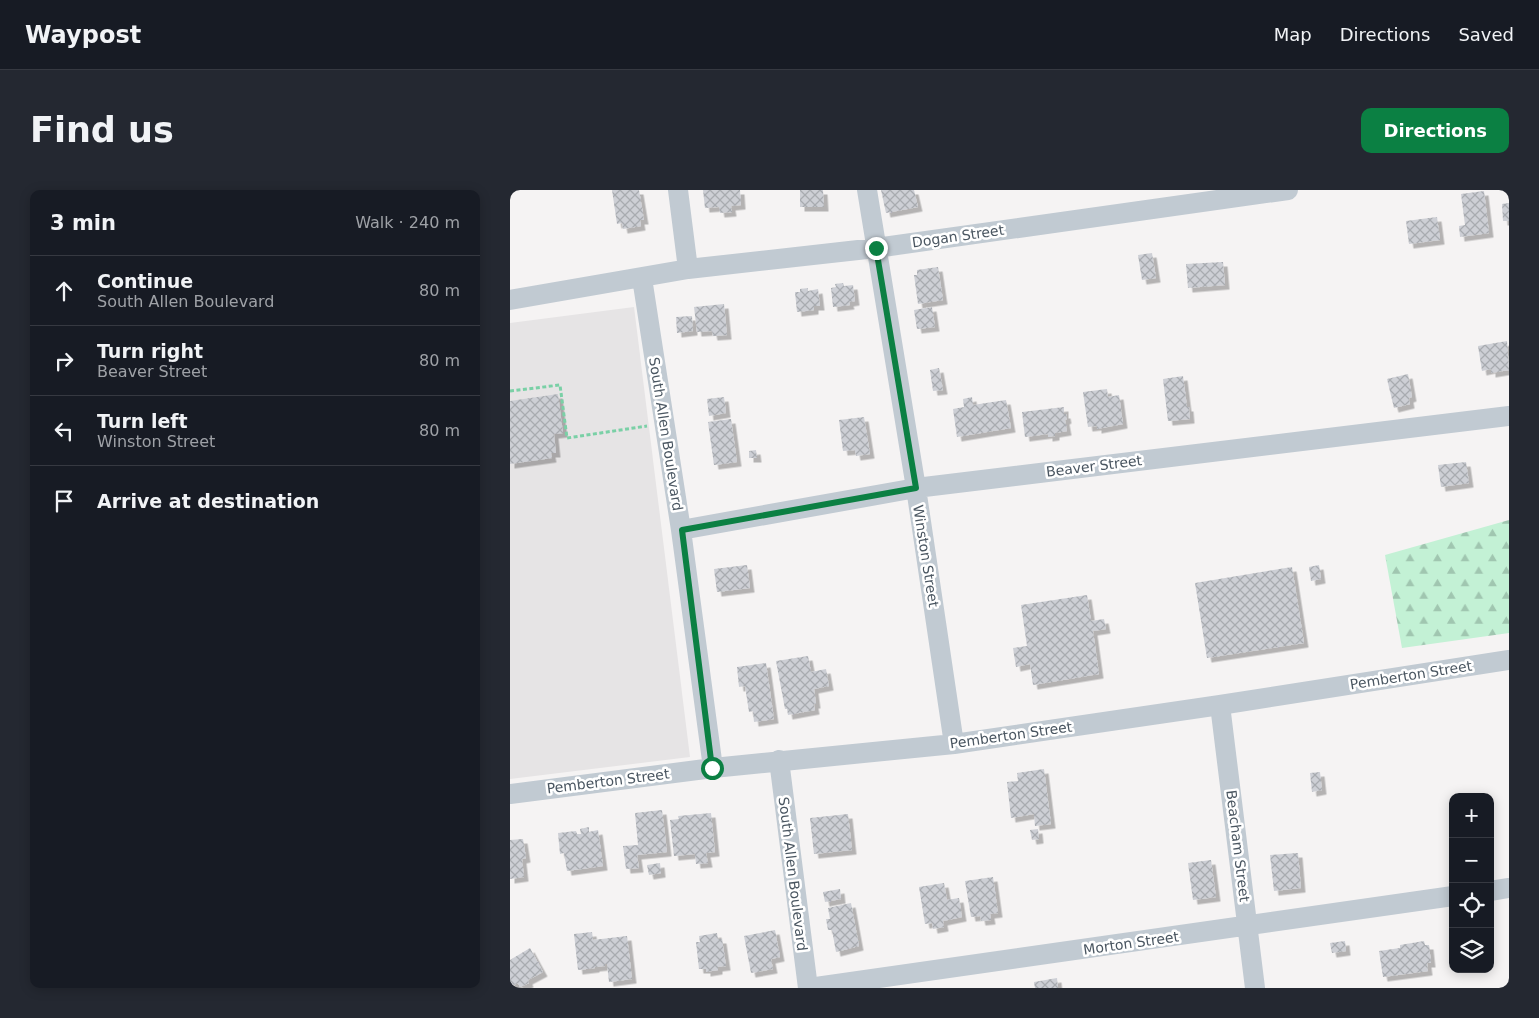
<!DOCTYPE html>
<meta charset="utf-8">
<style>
body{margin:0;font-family:"DejaVu Sans",sans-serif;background:#242831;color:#f1f3f6}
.controls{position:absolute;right:15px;bottom:15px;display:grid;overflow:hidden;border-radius:10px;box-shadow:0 2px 12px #0003}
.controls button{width:45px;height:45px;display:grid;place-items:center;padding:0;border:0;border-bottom:1px solid #363941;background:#171b24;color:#f1f3f6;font:25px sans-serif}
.stop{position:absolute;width:15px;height:15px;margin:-11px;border:4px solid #0b8043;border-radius:50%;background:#fff}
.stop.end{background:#0b8043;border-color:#fff;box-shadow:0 1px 5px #0008}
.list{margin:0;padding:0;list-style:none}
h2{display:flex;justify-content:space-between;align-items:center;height:65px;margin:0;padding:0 20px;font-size:21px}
h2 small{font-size:16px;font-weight:400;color:#9ea1a6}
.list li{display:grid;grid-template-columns:32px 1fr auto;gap:15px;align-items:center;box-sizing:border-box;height:70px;padding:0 20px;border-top:1px solid #363941}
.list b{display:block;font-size:19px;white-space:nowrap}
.list p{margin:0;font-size:16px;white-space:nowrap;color:#9ea1a6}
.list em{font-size:16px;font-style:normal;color:#9ea1a6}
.icon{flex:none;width:28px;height:28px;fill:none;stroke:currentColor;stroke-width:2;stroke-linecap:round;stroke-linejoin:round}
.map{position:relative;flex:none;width:999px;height:798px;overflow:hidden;border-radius:10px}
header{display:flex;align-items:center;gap:30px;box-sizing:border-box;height:70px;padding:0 25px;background:#171b24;border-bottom:1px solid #363941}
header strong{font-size:24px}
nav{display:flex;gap:28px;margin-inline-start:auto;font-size:18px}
.intro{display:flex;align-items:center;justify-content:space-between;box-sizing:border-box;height:120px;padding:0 30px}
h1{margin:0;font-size:35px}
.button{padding:12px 22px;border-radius:10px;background:#0b8043;color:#fff;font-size:18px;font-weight:700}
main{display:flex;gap:30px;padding:0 30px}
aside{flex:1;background:#171b24;border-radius:10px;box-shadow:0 2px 12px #0003}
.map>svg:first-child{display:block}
.education{fill:#e6e4e5}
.forest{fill:url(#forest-firs)}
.building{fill:url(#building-cross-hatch);filter:url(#shadow)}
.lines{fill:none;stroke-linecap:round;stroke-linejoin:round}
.path{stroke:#7ad0a6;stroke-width:3;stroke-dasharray:4 2.5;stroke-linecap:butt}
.minor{stroke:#c1cad2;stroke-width:20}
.route{stroke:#0b8043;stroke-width:6}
.labels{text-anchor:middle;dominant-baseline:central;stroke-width:5;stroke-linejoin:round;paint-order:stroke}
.street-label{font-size:14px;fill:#4a5661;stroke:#fff}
</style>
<header>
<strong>Waypost</strong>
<nav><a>Map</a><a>Directions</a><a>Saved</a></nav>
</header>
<div class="intro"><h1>Find us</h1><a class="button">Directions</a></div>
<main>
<aside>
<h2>3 min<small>Walk · 240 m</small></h2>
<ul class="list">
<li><svg class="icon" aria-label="ahead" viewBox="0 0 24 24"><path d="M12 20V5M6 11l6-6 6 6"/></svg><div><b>Continue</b><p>South Allen Boulevard</p></div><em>80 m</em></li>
<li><svg class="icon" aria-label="right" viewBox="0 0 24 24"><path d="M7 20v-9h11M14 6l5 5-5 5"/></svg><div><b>Turn right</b><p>Beaver Street</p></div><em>80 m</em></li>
<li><svg class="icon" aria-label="left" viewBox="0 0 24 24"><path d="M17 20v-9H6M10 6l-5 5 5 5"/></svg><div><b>Turn left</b><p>Winston Street</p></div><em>80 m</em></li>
<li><svg class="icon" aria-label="arrive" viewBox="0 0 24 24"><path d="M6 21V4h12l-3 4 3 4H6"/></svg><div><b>Arrive at destination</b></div></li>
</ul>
</aside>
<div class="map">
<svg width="999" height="798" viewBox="0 0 999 798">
<defs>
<pattern id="forest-firs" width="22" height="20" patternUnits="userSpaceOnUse" patternTransform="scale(1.25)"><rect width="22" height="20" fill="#c3f1d5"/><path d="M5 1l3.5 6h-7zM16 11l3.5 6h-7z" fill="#a0c6b0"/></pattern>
<pattern id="building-cross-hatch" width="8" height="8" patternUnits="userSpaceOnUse" patternTransform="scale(1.25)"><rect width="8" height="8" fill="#cdcfd5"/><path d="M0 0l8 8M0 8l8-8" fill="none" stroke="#a8abb0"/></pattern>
<filter id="shadow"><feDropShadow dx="4.5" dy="4.5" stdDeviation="0" flood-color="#0004"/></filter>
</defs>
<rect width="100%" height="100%" fill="#f5f3f3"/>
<path class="education" d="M124,117L180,567L0,589V133Z"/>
<path class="forest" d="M999,330V443L892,458L875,365Z"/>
<path class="building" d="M102,0H129L134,30H130L131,36L113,39L112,33L107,34Z
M193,0H230L231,15L221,16L222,22L210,23L209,17L195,18Z
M290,0H313L314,17H290Z
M371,0H404L408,17L376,23Z
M974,1L979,43L950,47L949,36L955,35L951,4Z
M999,13V31H993L992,14Z
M927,27L930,50L899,54L896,31Z
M642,63L646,88L632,90L628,65Z
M713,72L715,95L678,98L676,74Z
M428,77L433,110L408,114L404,85H407V80Z
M333,93L334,96L343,95L345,111L339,112L340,115L323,117L321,98L326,97L325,94Z
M298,98V101L308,99L310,116H304V120L287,122L285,102H290V99Z
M214,114L217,145L203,146L202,141L187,142L184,117Z
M422,117L425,137L407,139L404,120Z
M182,126L183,141L167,143L166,127Z
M997,151L999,180L981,183V179L972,181L968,156Z
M429,178L433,200L423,201L420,180Z
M898,184L902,207L899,208L900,214L884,218L877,189Z
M673,186L677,217H679L680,229L658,231L653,189Z
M597,199L598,207L609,205L613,234L587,239V236L578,237L573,202Z
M48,204L53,243L44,244L46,263H41L42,268L0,274V211Z
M214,207L216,223L199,226L197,209Z
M462,207L463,215L496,210L501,238L447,247L443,219L454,217L453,209Z
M554,217V224H556L557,229L555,230L557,241L545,243V246L538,247V244L515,247L512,222Z
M354,227L360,264L346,266L345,260L333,261L329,230Z
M221,229L227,272L204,275L198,232Z
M246,260L247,268H239V261Z
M956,272L959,293L931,297L928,275Z
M237,375L240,398L207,402L204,379Z
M809,375L811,389L801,391L799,377Z
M782,377L794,453L697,468L685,393Z
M577,405L581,431L594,429L596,439L583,441L589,484L523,495L520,474L506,477L503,458L517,456L511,415Z
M298,466L301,482L316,479L319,496L304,499L306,514H304L305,520L278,525L277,519H275L266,471Z
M256,473L264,529L244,532L243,521L239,522L235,496L229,497L227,477Z
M534,579L541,634L525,636L524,624L501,628L497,592L508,591L507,583Z
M810,582L812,600L802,602L800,583Z
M152,620L157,662L127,665L129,678L116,679L113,656L128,655L125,623Z
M201,623L205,662L196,663L198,673L186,674L185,664L164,666L160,630L169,629L168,626Z
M338,624L342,660L304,664L300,628Z
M79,637V642L88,640L93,676L57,681L54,663L50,664L48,643L66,641L67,644H71L70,639Z
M528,639L529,649L522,650L520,640Z
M13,649L16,668L12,669L14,687L0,689V650Z
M788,663L791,698L764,701L760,665Z
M701,670L706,707L683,710L678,673Z
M150,673L151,683L139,685L137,675Z
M483,687L488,723L480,724L481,730L471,731L470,726L461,727L455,691Z
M434,693L437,710L449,708L452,727L433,731L434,737L423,739L422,733L415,734L409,697Z
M330,699L331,709L315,712L313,702Z
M341,713L349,756L326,762L322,740H318L316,729H320L318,718Z
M265,740L270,767L261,769L263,779L241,783L234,746Z
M82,742L83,750L117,746L122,789L99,792L97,774H95V776L85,777V778L68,780L64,744Z
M207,743L208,749H212L216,776L208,777V780L196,782V779H189L186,752H190L189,746Z
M835,751L836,761L822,763L820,753Z
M914,751L915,755H919L921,773H917L918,781L873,787L869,761L890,758V755Z
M20,758L33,782L18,790L19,793L10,797L8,793L0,797V770Z
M547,788L548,798H525L524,792Z"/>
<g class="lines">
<path class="path" d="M0,201L50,195L57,248L137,236"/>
<path class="minor" d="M168,0L178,79
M357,0L406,298L444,554
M132,88L171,340L203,578
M0,110L178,79L366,58L778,0
M171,340L406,298L999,226
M710,515L745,798
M269,570L298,798
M0,604L203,578L444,554L710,515L999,470
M980,701L999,698
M299,798L943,706"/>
</g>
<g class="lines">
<path class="route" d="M202,578L172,340L406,298L366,58"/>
</g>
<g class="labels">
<g class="street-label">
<text transform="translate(448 46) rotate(-8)">Dogan Street</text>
<text transform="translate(156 244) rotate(81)">South Allen Boulevard</text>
<text transform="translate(584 276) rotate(-7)">Beaver Street</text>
<text transform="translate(416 366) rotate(81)">Winston Street</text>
<text transform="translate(901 485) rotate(-9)">Pemberton Street</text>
<text transform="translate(501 545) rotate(-8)">Pemberton Street</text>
<text transform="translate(98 591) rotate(-7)">Pemberton Street</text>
<text transform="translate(728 656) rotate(83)">Beacham Street</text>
<text transform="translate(283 684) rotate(83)">South Allen Boulevard</text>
<text transform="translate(621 753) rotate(-8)">Morton Street</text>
</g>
</g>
</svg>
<div class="controls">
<button>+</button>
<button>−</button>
<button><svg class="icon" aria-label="locate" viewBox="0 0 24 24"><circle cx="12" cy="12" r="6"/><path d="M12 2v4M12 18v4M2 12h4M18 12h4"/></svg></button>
<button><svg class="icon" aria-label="layers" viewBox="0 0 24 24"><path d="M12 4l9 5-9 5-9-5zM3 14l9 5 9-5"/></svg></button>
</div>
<div class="stop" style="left:202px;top:578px"></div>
<div class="stop end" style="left:366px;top:58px"></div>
</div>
</main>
